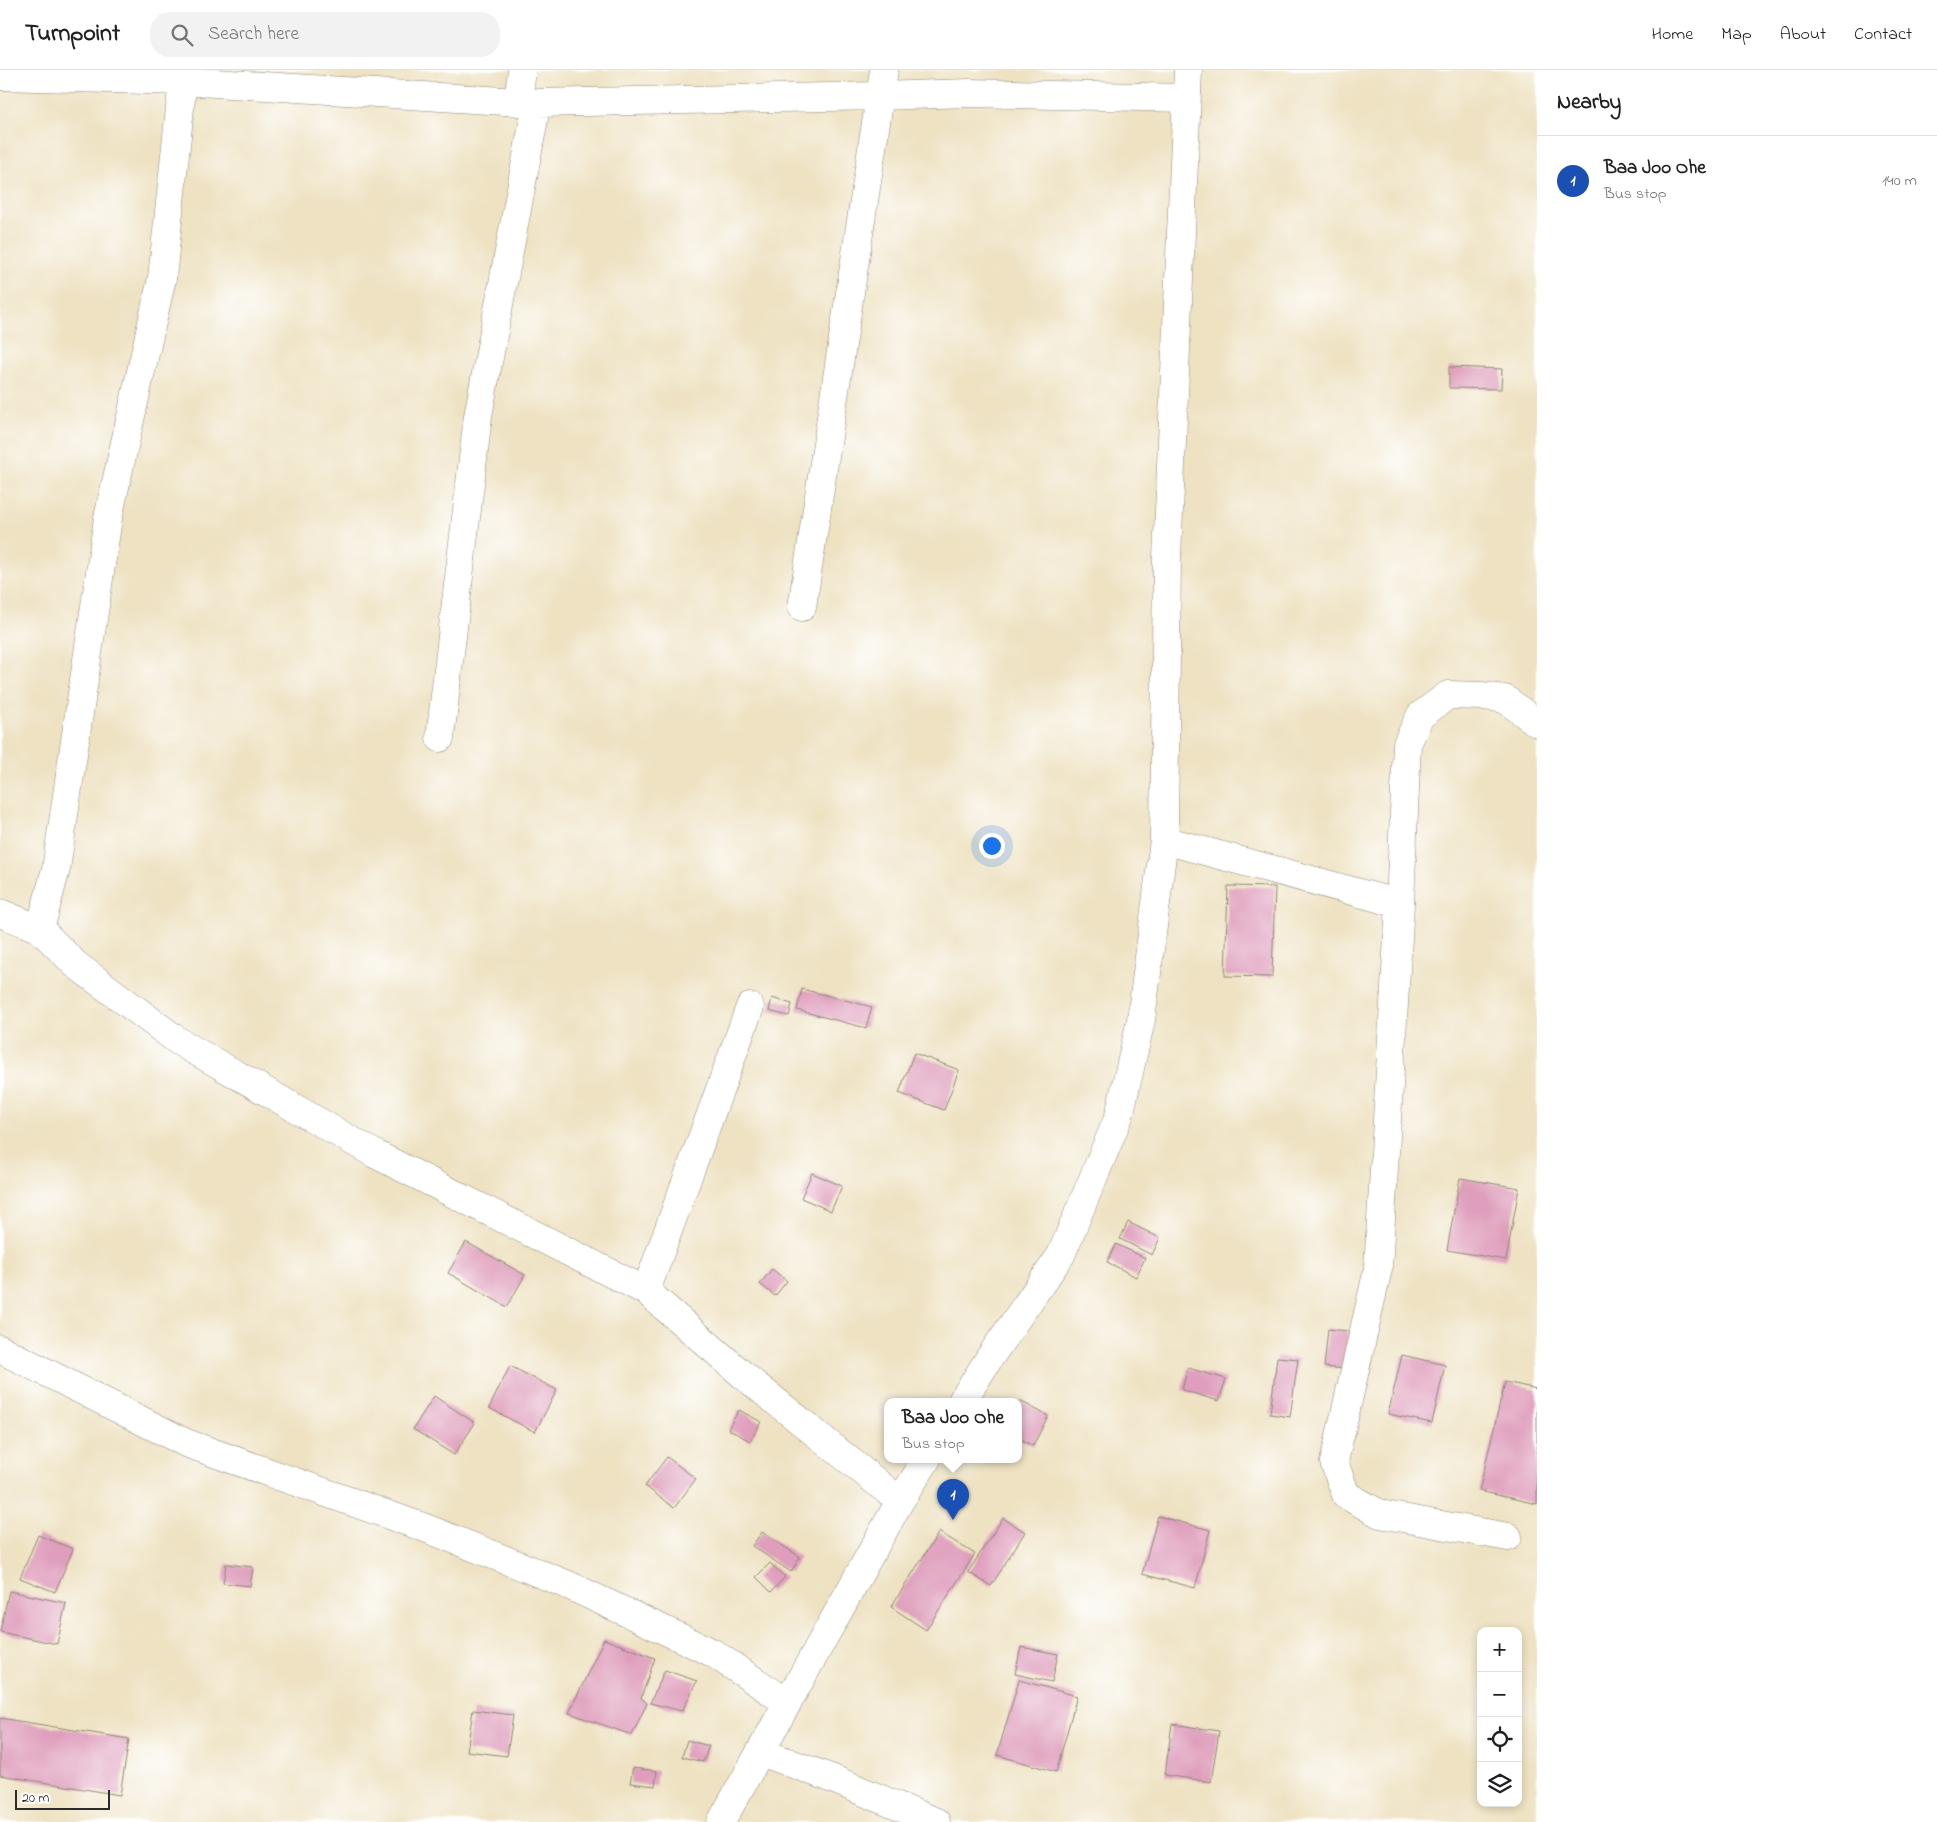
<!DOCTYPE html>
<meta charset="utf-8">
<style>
body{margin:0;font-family:"Indie Flower",sans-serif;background:#f2f2f2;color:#202124}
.controls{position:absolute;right:15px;bottom:15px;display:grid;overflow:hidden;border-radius:10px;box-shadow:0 2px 8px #0003}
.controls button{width:45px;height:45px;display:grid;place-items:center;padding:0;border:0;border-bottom:1px solid #e0e0e0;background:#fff;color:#202124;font:25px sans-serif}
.scale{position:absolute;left:15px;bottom:12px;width:95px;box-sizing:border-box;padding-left:5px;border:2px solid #2b2b2b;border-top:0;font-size:14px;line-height:18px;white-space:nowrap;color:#2b2b2b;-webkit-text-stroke:4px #fff;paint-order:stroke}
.you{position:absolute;left:991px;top:775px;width:18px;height:18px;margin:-12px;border:4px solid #fff;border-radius:50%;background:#1a73e8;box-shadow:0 0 0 8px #1a73e833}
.badge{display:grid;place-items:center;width:32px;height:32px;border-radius:50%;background:#1f6fb2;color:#fff;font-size:16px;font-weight:700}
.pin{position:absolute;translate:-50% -41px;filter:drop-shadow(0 1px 2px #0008)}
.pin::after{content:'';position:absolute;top:26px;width:18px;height:15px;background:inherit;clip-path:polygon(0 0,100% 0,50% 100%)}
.popup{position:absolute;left:884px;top:1328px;width:138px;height:65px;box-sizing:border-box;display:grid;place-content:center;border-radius:10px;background:#fff;filter:drop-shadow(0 1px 4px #0005);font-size:16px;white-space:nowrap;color:#757577}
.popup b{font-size:19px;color:#202124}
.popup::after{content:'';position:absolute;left:50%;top:100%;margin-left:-10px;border:10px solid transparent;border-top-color:#fff}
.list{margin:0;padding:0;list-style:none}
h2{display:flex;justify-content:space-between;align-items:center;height:65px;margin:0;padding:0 20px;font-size:21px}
h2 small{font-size:16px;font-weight:400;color:#757577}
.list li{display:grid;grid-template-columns:32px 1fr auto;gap:15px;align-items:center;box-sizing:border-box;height:90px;padding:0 20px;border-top:1px solid #e0e0e0}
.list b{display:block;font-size:19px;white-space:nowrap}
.list p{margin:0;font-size:16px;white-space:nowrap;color:#757577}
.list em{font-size:16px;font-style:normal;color:#757577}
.icon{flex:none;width:28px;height:28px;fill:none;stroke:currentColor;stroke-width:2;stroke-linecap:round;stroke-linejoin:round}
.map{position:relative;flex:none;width:1537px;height:1752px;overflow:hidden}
header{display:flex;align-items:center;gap:30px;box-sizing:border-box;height:70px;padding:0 25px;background:#fff;border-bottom:1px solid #e0e0e0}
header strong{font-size:24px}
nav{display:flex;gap:28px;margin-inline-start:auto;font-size:18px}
.search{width:350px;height:45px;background:#f2f2f2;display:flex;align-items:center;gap:12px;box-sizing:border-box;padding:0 18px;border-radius:20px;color:#757577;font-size:19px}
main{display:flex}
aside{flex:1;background:#fff}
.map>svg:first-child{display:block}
.building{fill:#df9ebc}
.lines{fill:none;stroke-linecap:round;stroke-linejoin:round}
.minor-casing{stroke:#8c8676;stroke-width:29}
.minor{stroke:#fff;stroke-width:28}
</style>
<header>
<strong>Turnpoint</strong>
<div class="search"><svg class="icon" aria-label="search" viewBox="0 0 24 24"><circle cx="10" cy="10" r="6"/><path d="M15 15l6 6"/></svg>Search here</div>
<nav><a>Home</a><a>Map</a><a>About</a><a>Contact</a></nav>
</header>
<main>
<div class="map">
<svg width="1537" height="1752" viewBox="0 0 1537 1752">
<rect width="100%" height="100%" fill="#fff"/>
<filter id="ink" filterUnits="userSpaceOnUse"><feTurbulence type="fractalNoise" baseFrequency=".02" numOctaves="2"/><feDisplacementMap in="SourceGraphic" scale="10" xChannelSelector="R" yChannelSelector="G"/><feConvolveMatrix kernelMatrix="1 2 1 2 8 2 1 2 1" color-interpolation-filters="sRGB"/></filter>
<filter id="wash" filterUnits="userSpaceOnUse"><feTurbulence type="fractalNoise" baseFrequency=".0096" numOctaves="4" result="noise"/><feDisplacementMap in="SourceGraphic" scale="20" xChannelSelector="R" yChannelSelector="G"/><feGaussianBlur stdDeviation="1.12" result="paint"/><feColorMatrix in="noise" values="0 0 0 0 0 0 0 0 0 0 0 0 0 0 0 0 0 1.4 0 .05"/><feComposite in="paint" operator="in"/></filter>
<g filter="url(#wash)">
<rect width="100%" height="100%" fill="#eee2c2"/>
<g id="blocks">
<path class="building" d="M1449,297L1502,299L1501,319L1449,318Z
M1228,816L1275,817L1272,907L1225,906Z
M802,919L872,937L866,958L797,940Z
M772,928L792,934L789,946L769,941Z
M914,983L959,1000L944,1040L899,1023Z
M812,1103L842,1116L831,1141L801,1128Z
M1460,1108L1519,1118L1506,1190L1447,1180Z
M1128,1152L1160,1168L1152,1185L1120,1169Z
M466,1172L525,1205L507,1237L448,1203Z
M1116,1174L1145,1188L1136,1207L1107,1192Z
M772,1199L787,1211L775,1226L760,1214Z
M1328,1259L1349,1261L1345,1299L1324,1297Z
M1402,1285L1445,1295L1432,1353L1388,1344Z
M1277,1287L1298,1289L1290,1347L1270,1344Z
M510,1296L557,1320L535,1362L489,1338Z
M1188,1298L1226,1309L1219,1331L1182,1320Z
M1505,1312L1537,1319V1434L1479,1421Z
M434,1326L475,1353L454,1385L413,1359Z
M1020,1331L1048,1346L1033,1376L1018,1368V1334Z
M739,1340L761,1352L750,1371L728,1359Z
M667,1387L696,1409L674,1438L645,1416Z
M1158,1446L1210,1460L1195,1518L1142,1504Z
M1003,1448L1025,1462L991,1516L968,1502Z
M762,1462L800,1487L791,1502L752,1476Z
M939,1462L975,1484L926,1560L891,1537Z
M38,1465L73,1479L55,1522L20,1508Z
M770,1493L785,1507L771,1522L756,1507Z
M226,1494L253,1497L250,1516L223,1513Z
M9,1521L66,1533L57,1574L0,1562Z
M604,1569L655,1588L641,1628L647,1633L632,1665L569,1643Z
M1021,1577L1058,1584L1052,1612L1015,1604Z
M665,1600L697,1611L682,1641L650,1633Z
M1019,1610L1077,1626L1056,1702L997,1685Z
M473,1640L513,1645L507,1686L467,1681Z
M0,1648L129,1669L120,1725L0,1705Z
M1172,1654L1219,1661L1211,1712L1165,1705Z
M687,1670L709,1676L703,1692L682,1687Z
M633,1698L657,1701L655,1716L630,1713Z"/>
</g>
</g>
<g filter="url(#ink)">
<use href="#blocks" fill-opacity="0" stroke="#8c8676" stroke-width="1"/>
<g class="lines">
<defs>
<path id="minor" d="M0,6L183,11L537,33L880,26L969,23L1186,28
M518,32L522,0
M802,537L884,0
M440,668L478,346L537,33
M1164,770L1400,834
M0,843L40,859L75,894L178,971L375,1084L646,1221L743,1305L900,1431
M40,859L56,799L108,448L162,208L184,0
M646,1221L750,937
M0,1279L186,1373L428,1459L566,1514L713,1583L788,1633
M962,1331L992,1284L1061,1185L1119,1046L1141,950L1164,770L1167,488L1188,0
M1508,1467L1380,1444L1346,1425L1334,1392L1378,1199L1400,834L1407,674L1420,646L1448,625L1483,626L1505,629L1537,653
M761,1682L828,1707L936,1752
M721,1752L900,1431L927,1389"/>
</defs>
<use href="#minor" class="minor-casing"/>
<use href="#minor" class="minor"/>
</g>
</g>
</svg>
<div class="controls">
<button>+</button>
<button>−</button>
<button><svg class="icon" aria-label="locate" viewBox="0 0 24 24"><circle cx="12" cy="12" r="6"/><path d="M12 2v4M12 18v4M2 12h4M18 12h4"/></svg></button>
<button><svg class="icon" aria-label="layers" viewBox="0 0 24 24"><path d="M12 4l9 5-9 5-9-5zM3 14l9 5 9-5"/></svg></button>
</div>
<div class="scale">20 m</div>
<div class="you"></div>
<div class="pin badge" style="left:953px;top:1450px;background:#1a4fb4">1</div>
<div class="popup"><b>Baa Joo Ohe</b>Bus stop</div>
</div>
<aside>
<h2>Nearby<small></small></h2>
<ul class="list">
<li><span class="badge" style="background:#1a4fb4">1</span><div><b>Baa Joo Ohe</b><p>Bus stop</p></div><em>140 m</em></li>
</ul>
</aside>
</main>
